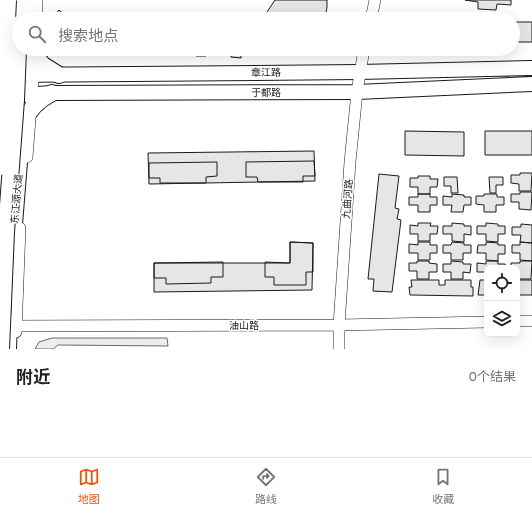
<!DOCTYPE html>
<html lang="zh">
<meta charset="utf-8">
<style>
body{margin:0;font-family:"Varela Round","Noto Sans SC",sans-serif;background:#f6f6f6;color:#202124}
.controls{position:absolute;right:12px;bottom:12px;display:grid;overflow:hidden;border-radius:8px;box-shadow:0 4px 16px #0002}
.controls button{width:36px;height:36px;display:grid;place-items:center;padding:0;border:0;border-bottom:1px solid #e0e0e0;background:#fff;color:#202124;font:20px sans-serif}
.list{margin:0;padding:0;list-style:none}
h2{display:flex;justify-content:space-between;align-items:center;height:52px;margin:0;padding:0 16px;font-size:17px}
h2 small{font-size:13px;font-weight:400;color:#757577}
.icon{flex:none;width:22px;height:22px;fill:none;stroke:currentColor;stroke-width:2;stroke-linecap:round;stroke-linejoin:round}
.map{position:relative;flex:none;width:532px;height:349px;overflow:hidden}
.search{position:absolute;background:#fff;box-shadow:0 4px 16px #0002;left:12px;right:12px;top:12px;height:44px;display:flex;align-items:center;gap:10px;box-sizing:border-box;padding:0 14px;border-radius:22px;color:#757577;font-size:15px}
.sheet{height:108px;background:#fff}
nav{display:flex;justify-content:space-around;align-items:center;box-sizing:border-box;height:56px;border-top:1px solid #e0e0e0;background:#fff;font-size:11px;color:#757577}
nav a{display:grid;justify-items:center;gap:2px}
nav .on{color:#ea580c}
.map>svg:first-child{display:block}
.green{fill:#ededed;stroke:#6a6a6a}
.building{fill:#e6e6e6;stroke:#1a1a1a}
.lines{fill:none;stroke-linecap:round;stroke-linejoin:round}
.minor-casing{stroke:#1a1a1a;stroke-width:12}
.major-casing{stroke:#1a1a1a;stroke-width:16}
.highway-casing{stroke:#1a1a1a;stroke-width:18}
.minor{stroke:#fff;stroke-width:11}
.major{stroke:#fff;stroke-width:14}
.highway{stroke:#fff;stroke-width:16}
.highway-bridge-casing{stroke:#1a1a1a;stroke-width:18;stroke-linecap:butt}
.highway-bridge{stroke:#fff;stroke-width:16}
.labels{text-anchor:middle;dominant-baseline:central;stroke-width:3;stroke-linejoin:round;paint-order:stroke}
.street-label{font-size:10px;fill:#1a1a1a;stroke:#fff}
</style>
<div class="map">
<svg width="532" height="349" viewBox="0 0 532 349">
<rect width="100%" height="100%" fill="#fff"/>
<path class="green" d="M52,338H167L168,346L58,345L53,349H35L39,342Z"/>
<path class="building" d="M275,0H327V7L325,19H264L267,12Z
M465,0H511V5L497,4L496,10L478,9V2Z
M59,10L69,19H52Z
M513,22H532V42H513Z
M153,49H163V55L152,54Z
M196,49H206V56H196Z
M225,49H255H241V58L231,57V49Z
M267,49H299L283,53L268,52Z
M405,131L464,132V156L405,155Z
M485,131H532V155H485Z
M314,151L315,181L149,184L148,153Z
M314,161L315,176H303V182H258L257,177H246V162Z
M217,162V176L206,177V183H160V178H149V163Z
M520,173H532L531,191H519V184L511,183V175H520Z
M379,174L399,176L395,208L399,209L397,219L401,220L392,292L373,291L374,279H368Z
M418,176H430V179H438L437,187H430V194H418V187H410V178H418Z
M444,177H457L458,193H451V186H444Z
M489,177H503V185H496V193H490Z
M520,192H532L531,210L519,209V202H511V194H520Z
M418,194H430V197H437V205H430V212H418V205H409V197H418Z
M452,194L464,195V197H471V205H464L463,212H451L452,205H443V196L452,197Z
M484,194H497V197H504V205H496V212H484V205L476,204V196H484Z
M418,223H431L430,226H438L437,234H430V241H418V234H410V225L418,226Z
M452,223L464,224V226H471V235L464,234V242L452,241V234H443V226H452Z
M486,223L498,224V226H505V234H498V242L486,241V234H477V226H486Z
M521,224L532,225V243L520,242L521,235H512V227H521Z
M290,242L313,243V272H306V285H274V277H265V262L290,263Z
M290,242L313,243L312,290L154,292V263H290Z
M418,242H430V245H437V253H430V260H418V253H409V244L418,245Z
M452,242L464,243V245H471V253H463V260H451V253H443V245H451Z
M486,242L498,243V245H505V254H498V261L486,260V253H477L478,245H486Z
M520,242L532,243V261L520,260V253H512V245H520Z
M417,261H429V263L437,264V272H429V279H417V271H409V263H417Z
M451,261L463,262V264H471L470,273L463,272V279H451V272H443V264H451Z
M486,261H498V264H505V268H487V279H485V272H477V263L486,264Z
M520,261H532L531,279H519V272H517V268H511V263H520Z
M223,262V277H211V283L166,284V278H154V263Z
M411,280H439V285H445V280H471V287H473V296L410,295L409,287H412Z
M480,280H487V295H478Z
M517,280H532V295H517Z"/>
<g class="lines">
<defs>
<path id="minor" d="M37,19V0
M371,19L375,0
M27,157L34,68
M517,321H532
M3,326L339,325L487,322
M16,332L20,228
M339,349V325L350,162L357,92L364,49"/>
<path id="major" d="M27,19L28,0
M6,75L359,72L532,68
M25,83L27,49
M6,96L52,93L357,92L532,84
M14,237L24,112
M9,349L10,321"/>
<path id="highway" d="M19,19L20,0
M29,49L43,65L59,75
M23,123C29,109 38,100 52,93"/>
</defs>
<use href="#minor" class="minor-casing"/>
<use href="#major" class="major-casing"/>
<use href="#highway" class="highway-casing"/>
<use href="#minor" class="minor"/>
<use href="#major" class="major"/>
<use href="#highway" class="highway"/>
<defs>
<path id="highway-bridge" d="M0,167L8,0
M1,349L6,232L16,100L19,24"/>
</defs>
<use href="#highway-bridge" class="highway-bridge-casing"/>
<use href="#highway-bridge" class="highway-bridge"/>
</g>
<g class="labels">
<g class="street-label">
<text transform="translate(266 73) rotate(-1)">章江路</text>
<text x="266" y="93">于都路</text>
<text transform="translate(17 199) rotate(-85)">东江源大道</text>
<text transform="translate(348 199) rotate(-86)">九曲河路</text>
<text x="244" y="326">油山路</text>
</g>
</g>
</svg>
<div class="controls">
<button><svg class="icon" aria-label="locate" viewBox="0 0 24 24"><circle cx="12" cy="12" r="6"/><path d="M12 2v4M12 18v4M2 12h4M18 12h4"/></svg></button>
<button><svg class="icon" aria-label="layers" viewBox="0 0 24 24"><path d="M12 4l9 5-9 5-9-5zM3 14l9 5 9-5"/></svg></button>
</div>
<div class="search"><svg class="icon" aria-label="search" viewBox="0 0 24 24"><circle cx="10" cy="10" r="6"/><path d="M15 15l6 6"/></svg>搜索地点</div>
</div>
<section class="sheet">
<h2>附近<small>0个结果</small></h2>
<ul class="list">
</ul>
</section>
<nav>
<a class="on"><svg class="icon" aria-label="map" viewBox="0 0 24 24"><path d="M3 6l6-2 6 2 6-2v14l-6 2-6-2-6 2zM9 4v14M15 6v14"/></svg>地图</a>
<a><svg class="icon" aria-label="directions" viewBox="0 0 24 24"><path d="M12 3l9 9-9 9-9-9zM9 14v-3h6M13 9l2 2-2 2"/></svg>路线</a>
<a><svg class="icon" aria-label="saved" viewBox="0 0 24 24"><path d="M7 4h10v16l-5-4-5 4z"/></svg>收藏</a>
</nav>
